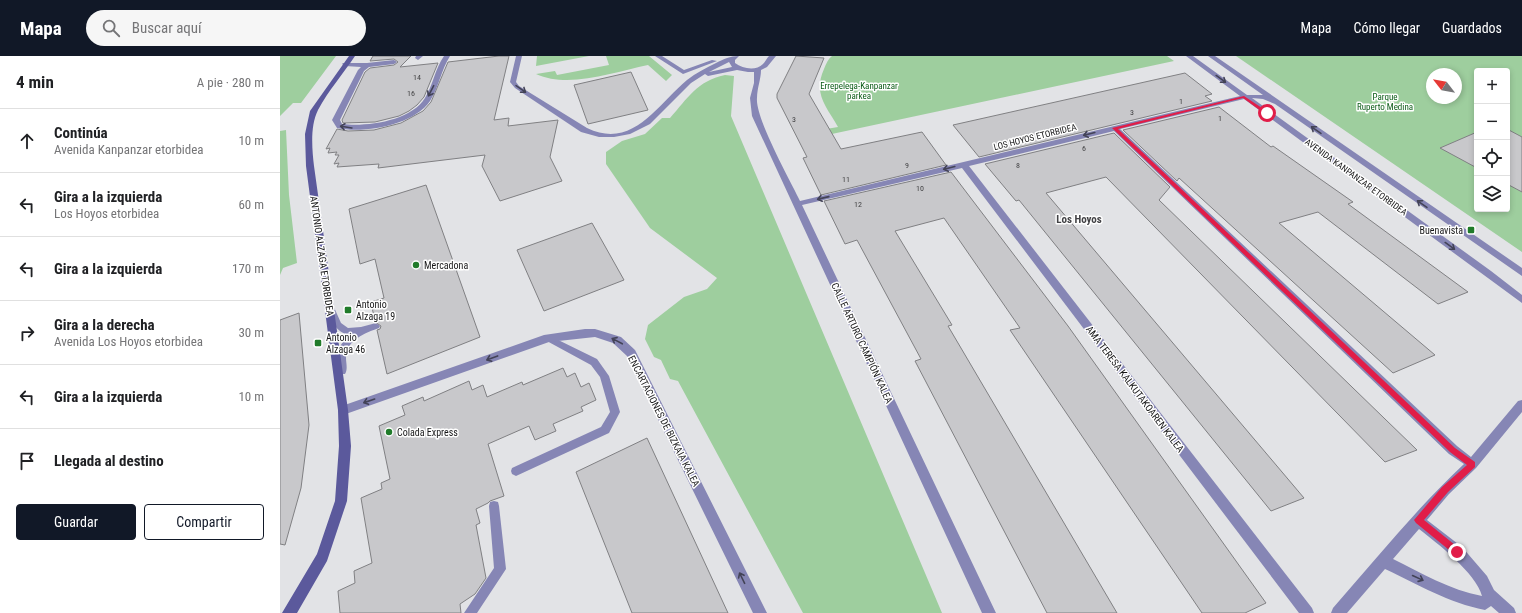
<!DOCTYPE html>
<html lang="es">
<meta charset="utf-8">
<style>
body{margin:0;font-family:"Roboto Condensed",sans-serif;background:#f6f6f6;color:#202124}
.controls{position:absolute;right:12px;top:12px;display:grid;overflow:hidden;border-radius:4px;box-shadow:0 2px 6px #0003}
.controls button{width:36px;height:36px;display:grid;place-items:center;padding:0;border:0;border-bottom:1px solid #e0e0e0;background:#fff;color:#202124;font:20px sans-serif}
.compass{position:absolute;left:1146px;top:12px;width:36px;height:36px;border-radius:50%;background:#fff;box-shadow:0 2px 6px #0003;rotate:301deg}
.stop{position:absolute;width:12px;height:12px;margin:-9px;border:3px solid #e11d48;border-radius:50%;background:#fff}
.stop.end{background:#e11d48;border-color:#fff;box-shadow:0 1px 4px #0008}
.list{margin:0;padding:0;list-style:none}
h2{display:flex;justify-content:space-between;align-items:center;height:52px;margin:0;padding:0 16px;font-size:17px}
h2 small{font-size:13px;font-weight:400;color:#757577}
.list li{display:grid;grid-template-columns:26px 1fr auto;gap:12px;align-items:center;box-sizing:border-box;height:64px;padding:0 16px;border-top:1px solid #e0e0e0}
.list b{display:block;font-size:15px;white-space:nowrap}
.list p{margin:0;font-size:13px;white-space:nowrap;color:#757577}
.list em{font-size:13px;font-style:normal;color:#757577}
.actions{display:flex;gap:8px;padding:12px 16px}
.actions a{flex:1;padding:9px 0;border:1px solid #111827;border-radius:4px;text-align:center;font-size:14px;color:#111827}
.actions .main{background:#111827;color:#fff}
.icon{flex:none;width:22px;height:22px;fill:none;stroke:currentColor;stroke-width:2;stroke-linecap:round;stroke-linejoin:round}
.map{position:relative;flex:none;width:1242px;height:557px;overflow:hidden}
header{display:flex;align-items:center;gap:24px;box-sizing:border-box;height:56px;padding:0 20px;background:#111827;color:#fff}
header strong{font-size:19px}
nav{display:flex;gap:22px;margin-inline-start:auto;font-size:14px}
.search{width:280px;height:36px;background:#f6f6f6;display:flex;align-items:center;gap:10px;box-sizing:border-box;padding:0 14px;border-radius:22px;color:#757577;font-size:15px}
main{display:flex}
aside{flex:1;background:#fff}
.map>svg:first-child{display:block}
.green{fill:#9ece9e;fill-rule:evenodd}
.building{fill:#c8c8cb;stroke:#808083}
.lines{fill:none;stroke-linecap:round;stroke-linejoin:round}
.lane{fill:#8686b5;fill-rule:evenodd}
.street{fill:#8686b5;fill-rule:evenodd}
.secondary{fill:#5b599c;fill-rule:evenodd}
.oneway{stroke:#434357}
.route{fill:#e11d48}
.poi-dot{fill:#207b2a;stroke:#fff;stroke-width:1.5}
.labels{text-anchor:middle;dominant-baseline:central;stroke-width:3;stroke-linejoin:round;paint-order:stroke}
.number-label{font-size:8px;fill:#434345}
.far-park-label{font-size:9px;fill:#0a5b16;stroke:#fff}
.far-street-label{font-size:9px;fill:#171718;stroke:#fff}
.poi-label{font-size:10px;fill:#171718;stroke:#fff;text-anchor:start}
.street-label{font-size:10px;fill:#171718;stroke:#fff}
.neighbourhood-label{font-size:11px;font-weight:bold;fill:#424245;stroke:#fff}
</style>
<header>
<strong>Mapa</strong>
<div class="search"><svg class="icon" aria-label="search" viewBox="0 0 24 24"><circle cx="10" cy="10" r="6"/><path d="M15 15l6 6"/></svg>Buscar aquí</div>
<nav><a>Mapa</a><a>Cómo llegar</a><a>Guardados</a></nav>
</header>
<main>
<aside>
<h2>4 min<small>A pie · 280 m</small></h2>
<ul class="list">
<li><svg class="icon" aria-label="ahead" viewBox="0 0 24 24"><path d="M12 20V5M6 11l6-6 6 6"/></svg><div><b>Continúa</b><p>Avenida Kanpanzar etorbidea</p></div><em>10 m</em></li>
<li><svg class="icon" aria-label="left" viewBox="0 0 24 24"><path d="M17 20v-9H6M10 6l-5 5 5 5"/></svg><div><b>Gira a la izquierda</b><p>Los Hoyos etorbidea</p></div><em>60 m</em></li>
<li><svg class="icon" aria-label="left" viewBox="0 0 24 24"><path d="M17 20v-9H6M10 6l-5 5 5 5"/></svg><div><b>Gira a la izquierda</b></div><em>170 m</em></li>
<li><svg class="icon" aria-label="right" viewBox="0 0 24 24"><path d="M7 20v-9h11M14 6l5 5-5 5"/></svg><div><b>Gira a la derecha</b><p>Avenida Los Hoyos etorbidea</p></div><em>30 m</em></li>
<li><svg class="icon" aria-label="left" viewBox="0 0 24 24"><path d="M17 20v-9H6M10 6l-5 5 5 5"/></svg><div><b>Gira a la izquierda</b></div><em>10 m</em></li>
<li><svg class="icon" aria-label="arrive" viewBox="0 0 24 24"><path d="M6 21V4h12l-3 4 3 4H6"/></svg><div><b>Llegada al destino</b></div></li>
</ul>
<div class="actions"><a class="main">Guardar</a><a>Compartir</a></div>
</aside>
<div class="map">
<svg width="1242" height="557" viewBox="0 0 1242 557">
<rect width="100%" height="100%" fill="#e2e3e6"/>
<path class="green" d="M0,0H56L21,47H13L0,60Z
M257,0H309L256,10Z
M326,0H369L392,19L386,25L368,9C334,16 289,33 256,18L275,15L277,19L329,9Z
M552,0H887L894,5L519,85L516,78L558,71C546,50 533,38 544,13C546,8 548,3 552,0Z
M956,0H1242V196ZM1197,15H1227V153H1197ZM1152,18H1176V42H1152Z
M445,19L454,20L451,60L662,557H523L398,325L390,323L381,304L374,301L365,283L368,269L404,241L427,233L437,222L370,172L326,108V96L342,85L365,78L382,62H390C408,42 417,25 445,19Z
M6,74L9,139L17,207L3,212L0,219V75Z"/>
<path class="building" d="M93,0H131L120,11L158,7L144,41L137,49L129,55L119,60L95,66L63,67L62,64L85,16L90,12L114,9L118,6L114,3L90,5Z
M219,0H229L214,64L229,62L228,70L278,64L270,101L282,125L220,145L202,110L205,99L98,112L99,108L57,111L59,107L54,108L59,99H55L57,96L48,97L50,92L46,93L57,73L68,75L94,74L121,67L143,55L151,46L168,6Z
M516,0L544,2L529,38L561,93L642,76L666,109L541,139L523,102L527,101L497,42V38Z
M351,16L368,54L308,68L294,29Z
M905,17L932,38L925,40L932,45L699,101L673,69Z
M939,51L991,91L993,90L1073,146L1068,148L1188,236L1158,248L1038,156L999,167L1155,299L1113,317L899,122L897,125L843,74Z
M1227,73L1242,81V136L1227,128Z
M1197,76V112L1160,92Z
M834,77L890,131L879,144L1137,394L1105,406L826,121L766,137L1024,442L991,455L739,144L736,145L705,108Z
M671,116L788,270L986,547L965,557H922L730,274L740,272L664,162L615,175L672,269L668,270L837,557H767L635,305L641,303L577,184L565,188L544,145Z
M146,129L200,281L107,318L97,274L100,273L101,270L95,266L91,246L104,242L95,203L80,208L69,153Z
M312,167L344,224L264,255L237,194Z
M19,257L29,369L21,432L5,489L0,488V264Z
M283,312L287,321L295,317L301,331L309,327L316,344L301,351L303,355L273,368L276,375L255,384L249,370L208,388L224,440L210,445L208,447L196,453L200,467L196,469L206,522L195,538L180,548L181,557H60L58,535L75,527L74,515L92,507L81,442L102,433L101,427L110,423L99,370L125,359L122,350L143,341L144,345L189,325L192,334L203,329L207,341L242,326L243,329Z
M367,382L448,557H352L296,416Z"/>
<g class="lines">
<path class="lane" d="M50,248L53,249L61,267L68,272L81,271L96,267L100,270L99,272C85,277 66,284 66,302C66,307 68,313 65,318H59L57,315C56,300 57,289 70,279C54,276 52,264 46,251Z
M268,279L317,303L329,320L340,356L329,377L236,420L232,418L231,415L232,412L321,371L330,356L320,321L311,309L265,284L263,282L265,280Z
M214,445L218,446L219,450L226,513L197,557H184L214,512L209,450L210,446Z"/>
<path class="street" d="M136,0H143L138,4L135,2Z
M164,0H170C161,14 159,31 150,45C134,69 84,78 57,72L52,64L78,14L81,11L65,10L62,8L63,7H87L114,4L117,6L114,8L89,11L84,15L60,64L62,68C87,71 131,65 145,42C153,29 155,13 164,0Z
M236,0H242L236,26L239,30L307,72C353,94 377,49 407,24C416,17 426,12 436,7C444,3 450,0 459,0L455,4V7C463,13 476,15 483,8C485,6 487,2 489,0H496L487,11L481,14C481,23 477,32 477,42C475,62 510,124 520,145L960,40L906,0H913L967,39H983L928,0H935L1242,212V220L995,48L983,43L972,42L1211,215L1242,239V247L964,43L840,73L1177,390L1191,401L1238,345L1242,344V356L1196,412L1169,438L1147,464L1182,491L1207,520L1214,534L1234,552L1236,557H1219L1211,550L1205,554C1169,547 1137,528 1105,513L1067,557H1051L1053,552C1096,503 1136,453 1184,408L1169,398L834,75L689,110L1032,552L1034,557H1019L682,112L522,149L716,557H702L472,60L470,42L474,27V16H468L457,14L428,20L425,18L411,27L370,68L350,78L334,81H319L301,76L235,32L230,26ZM449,6L452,11L429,16ZM1139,473C1157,487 1196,517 1202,540C1170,534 1141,517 1113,503Z
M375,0H382L404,14L432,4L437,5L403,18Z
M305,273H315L341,281L355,294L487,557H473L347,300L333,287L315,281L269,286L63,359L59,357L58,354L59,351L264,279Z"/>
<path class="secondary" d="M69,0H75C63,18 48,35 38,54C30,70 32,93 34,110L68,354L71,390L67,445L47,505L17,557H2L37,498L55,445L59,390L58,354L26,110L25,78L30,55Z"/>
</g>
<defs><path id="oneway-shaft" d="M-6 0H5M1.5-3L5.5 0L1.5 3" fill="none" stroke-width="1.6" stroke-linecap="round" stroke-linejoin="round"/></defs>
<g class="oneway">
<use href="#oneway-shaft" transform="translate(941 23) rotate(36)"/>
<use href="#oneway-shaft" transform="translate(241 33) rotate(35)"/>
<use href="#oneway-shaft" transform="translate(151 35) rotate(117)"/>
<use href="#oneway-shaft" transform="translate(66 71) rotate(-171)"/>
<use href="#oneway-shaft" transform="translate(1036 74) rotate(-145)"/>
<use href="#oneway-shaft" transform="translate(809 78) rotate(166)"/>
<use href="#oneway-shaft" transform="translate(669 112) rotate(166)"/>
<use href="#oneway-shaft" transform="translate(543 142) rotate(167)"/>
<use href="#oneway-shaft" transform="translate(1142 148) rotate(-145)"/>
<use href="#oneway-shaft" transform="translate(1170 190) rotate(36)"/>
<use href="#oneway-shaft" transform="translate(337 285) rotate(-152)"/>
<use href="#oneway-shaft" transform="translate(212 302) rotate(160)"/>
<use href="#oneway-shaft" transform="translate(89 345) rotate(161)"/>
<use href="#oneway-shaft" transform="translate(462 522) rotate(-116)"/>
<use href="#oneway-shaft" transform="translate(1138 522) rotate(25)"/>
</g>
<path class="route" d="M964,40L988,56V58H985L963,42L838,73L1175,392L1195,406V411L1168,436L1144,464L1180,493L1181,496L1180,498H1174L1136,467L1134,464L1162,431L1187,409L1170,396L832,72Z"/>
<g class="poi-dot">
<rect x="1187" y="170" width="8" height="8" rx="2"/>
<circle cx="136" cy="209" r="4"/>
<rect x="64" y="250" width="8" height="8" rx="2"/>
<rect x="34" y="283" width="8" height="8" rx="2"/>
<circle cx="109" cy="376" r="4"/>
</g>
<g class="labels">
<g class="number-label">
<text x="137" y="21">14</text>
<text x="131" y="37">16</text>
<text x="901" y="45">1</text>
<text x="852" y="56">3</text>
<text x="940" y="62">1</text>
<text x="514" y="63">3</text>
<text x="804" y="92">6</text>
<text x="627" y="109">9</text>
<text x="738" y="109">8</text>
<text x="566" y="123">11</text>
<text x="640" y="132">10</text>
<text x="578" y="148">12</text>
</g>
<g class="far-park-label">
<text x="579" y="30">Errepelega-Kanpanzar<tspan x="579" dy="10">parkea</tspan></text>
<text x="1105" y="41">Parque<tspan x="1105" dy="10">Ruperto Medina</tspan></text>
</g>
<g class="far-street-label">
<text transform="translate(755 81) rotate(-14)">LOS HOYOS ETORBIDEA</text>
<text transform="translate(1076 121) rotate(36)">AVENIDA KANPANZAR ETORBIDEA</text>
</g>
<g class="poi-label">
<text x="1183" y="174" text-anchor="end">Buenavista</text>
<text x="144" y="209">Mercadona</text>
<text x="76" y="248">Antonio<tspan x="76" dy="12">Alzaga 19</tspan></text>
<text x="46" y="281">Antonio<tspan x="46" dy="12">Alzaga 46</tspan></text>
<text x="117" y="376">Colada Express</text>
</g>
<g class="street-label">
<text transform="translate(42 200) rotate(82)">ANTONIO ALZAGA ETORBIDEA</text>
<text transform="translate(582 287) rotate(65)">CALLE ARTURO CAMPIÓN KALEA</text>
<text transform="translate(855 333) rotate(53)">AMA TERESA KALKUTAKOAREN KALEA</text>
<text transform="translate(384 365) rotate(63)">ENCARTACIONES DE BIZKAIA KALEA</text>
</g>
<g class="neighbourhood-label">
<text x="799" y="163">Los Hoyos</text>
</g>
</g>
</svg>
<div class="controls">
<button>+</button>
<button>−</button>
<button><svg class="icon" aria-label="locate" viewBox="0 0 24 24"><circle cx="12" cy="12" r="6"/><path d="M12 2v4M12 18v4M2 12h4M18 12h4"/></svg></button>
<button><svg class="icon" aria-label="layers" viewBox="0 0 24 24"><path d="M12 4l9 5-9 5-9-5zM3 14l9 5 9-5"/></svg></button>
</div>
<svg class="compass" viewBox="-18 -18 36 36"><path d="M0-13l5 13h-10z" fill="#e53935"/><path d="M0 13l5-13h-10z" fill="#757577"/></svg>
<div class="stop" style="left:987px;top:57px"></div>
<div class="stop end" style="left:1177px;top:496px"></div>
</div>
</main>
